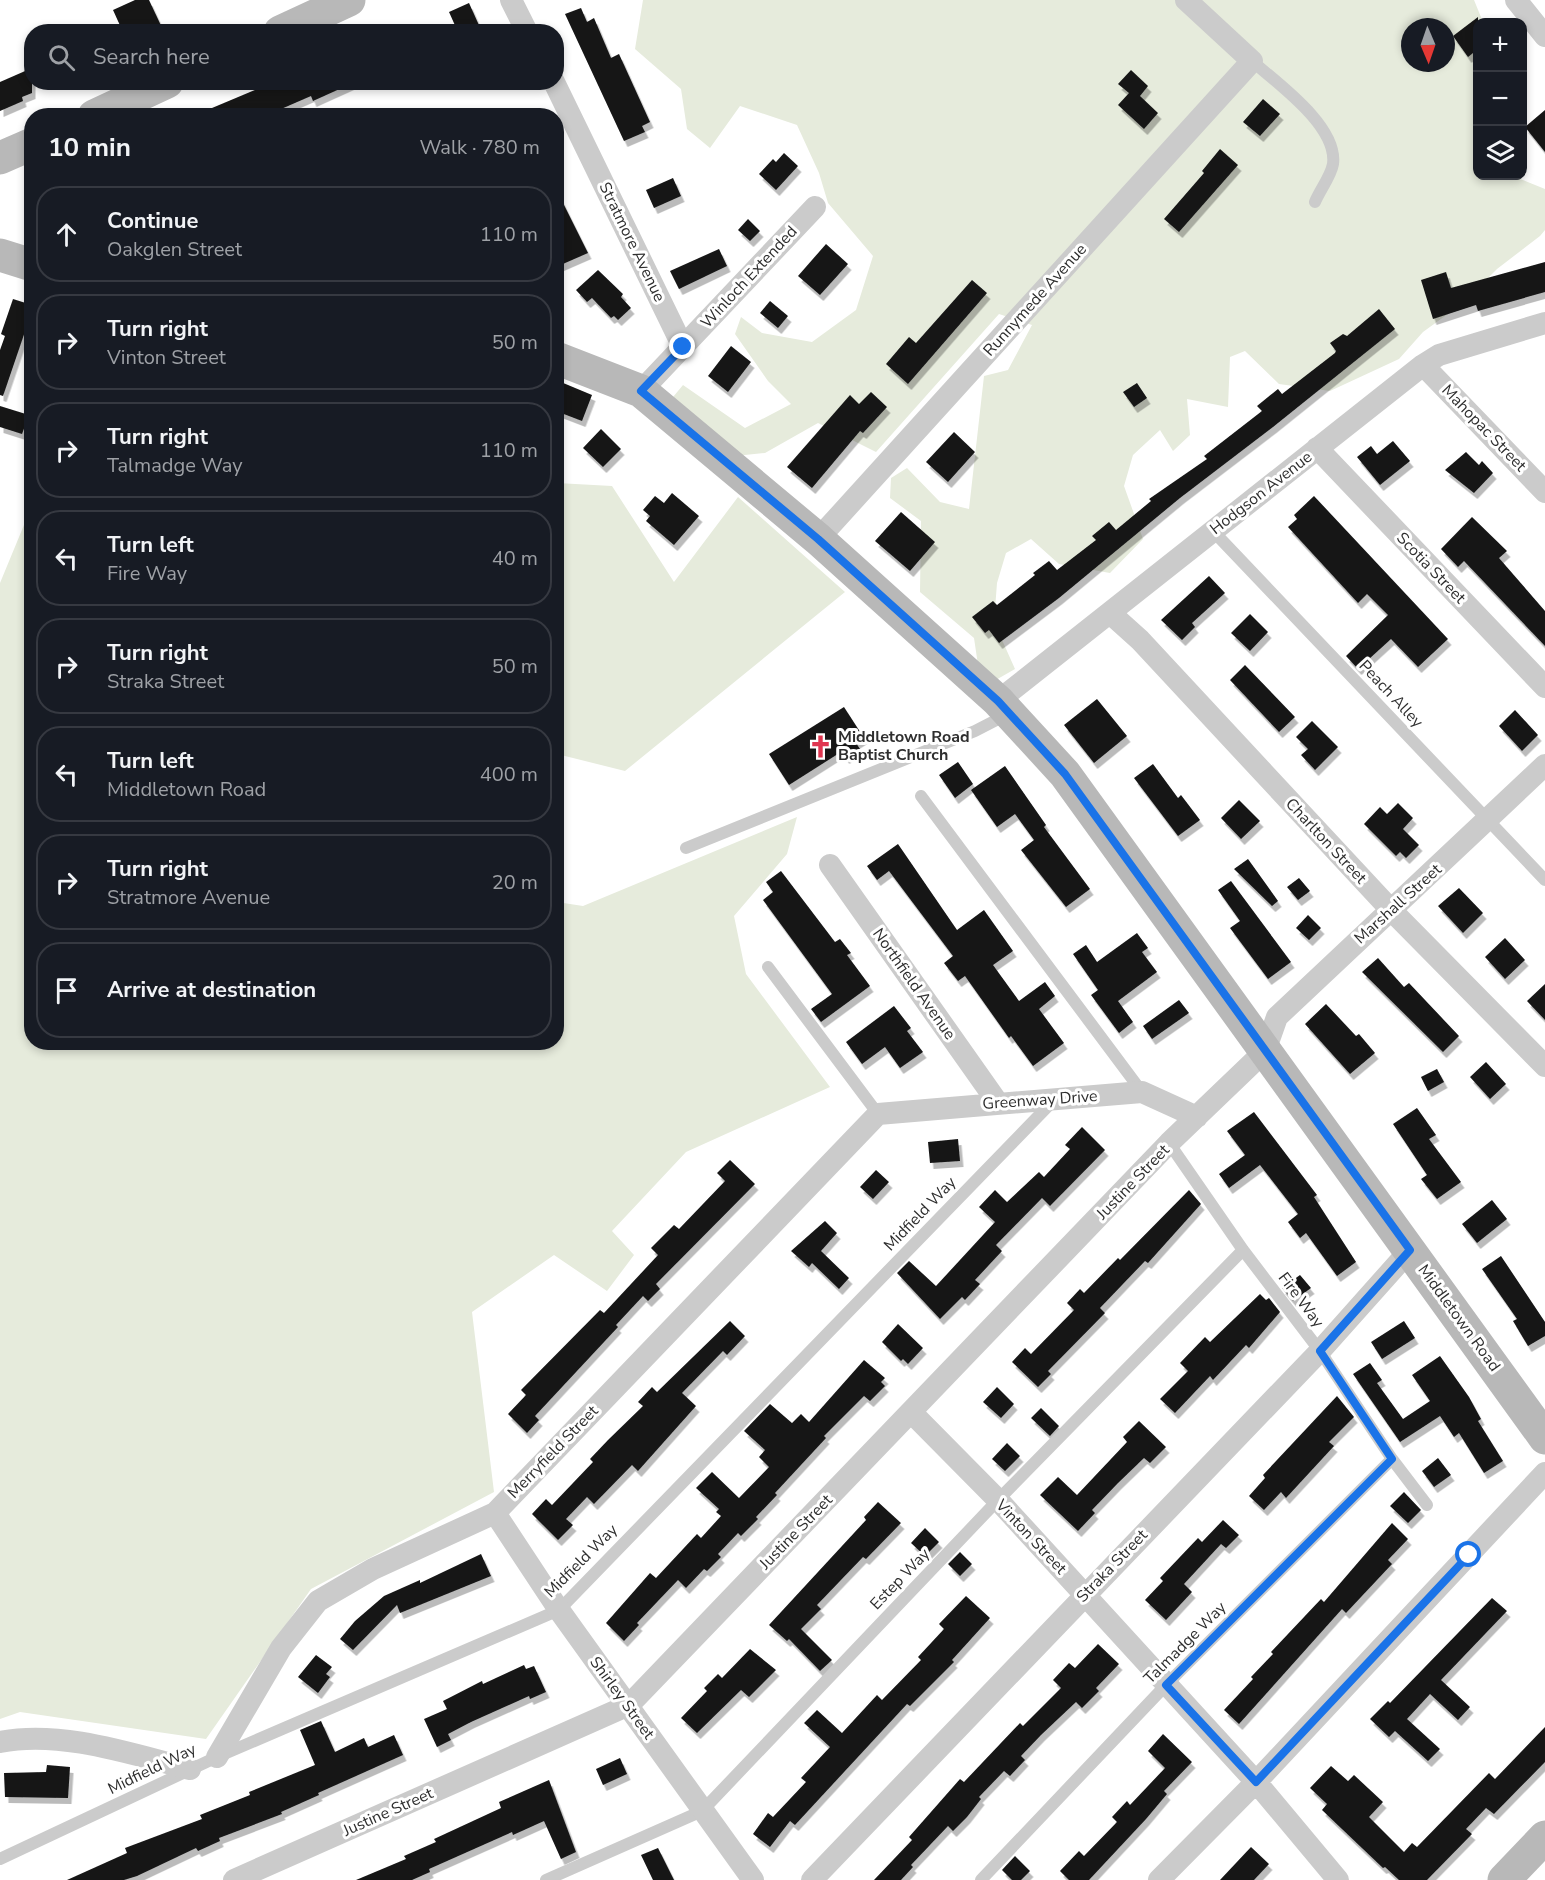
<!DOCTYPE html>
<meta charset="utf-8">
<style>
body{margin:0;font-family:"Nunito Sans",sans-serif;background:#20242c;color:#f1f3f6}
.controls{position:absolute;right:18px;top:18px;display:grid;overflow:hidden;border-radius:12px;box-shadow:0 3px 9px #0003}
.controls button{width:54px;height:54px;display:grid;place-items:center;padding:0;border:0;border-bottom:2px solid #363941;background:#171b24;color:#f1f3f6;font:30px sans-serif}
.compass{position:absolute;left:1401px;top:18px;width:54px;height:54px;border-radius:50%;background:#171b24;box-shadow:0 3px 9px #0003;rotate:178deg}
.stop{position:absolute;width:18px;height:18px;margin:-14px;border:4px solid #1a73e8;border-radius:50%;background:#fff}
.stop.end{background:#1a73e8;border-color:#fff;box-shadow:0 2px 6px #0008}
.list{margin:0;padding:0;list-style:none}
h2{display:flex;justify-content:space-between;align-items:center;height:78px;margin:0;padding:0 24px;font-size:26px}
h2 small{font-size:20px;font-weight:400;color:#9ea1a6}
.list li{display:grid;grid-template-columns:39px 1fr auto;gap:18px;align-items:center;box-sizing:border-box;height:96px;margin:0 12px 12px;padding:0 12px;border:2px solid #363941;border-radius:24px}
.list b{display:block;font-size:22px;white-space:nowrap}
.list p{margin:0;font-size:20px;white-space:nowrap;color:#9ea1a6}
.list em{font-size:20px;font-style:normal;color:#9ea1a6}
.icon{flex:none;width:33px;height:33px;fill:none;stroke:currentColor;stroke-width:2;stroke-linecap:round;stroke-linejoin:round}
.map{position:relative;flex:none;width:1545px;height:1880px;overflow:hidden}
.search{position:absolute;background:#171b24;box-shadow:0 3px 9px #0003;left:24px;top:24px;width:540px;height:66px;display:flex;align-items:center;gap:15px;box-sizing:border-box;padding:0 21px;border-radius:24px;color:#9ea1a6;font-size:22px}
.panel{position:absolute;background:#171b24;box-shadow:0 3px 9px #0003;left:24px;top:108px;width:540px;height:942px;border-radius:24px}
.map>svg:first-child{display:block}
.green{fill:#e6ebdc;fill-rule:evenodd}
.building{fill:#151515;filter:url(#shadow)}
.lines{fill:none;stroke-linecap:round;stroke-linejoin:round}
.lane{stroke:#cbcbcb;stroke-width:12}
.street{stroke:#cbcbcb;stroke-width:22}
.secondary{stroke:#b8b8b8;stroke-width:33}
.route{stroke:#1a73e8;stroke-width:8}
.labels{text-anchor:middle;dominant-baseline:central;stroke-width:6;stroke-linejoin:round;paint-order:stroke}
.street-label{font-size:16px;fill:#2e2e2e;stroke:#fff}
.poi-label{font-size:16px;font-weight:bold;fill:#2e2e2e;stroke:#fff;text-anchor:start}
</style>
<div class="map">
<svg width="1545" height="1880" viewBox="0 0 1545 1880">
<defs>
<filter id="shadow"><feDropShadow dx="3.5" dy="6" stdDeviation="0" flood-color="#0004"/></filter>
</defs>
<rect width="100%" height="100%" fill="#fff"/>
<path class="green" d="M643,0H1474L1483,22H1478V131L1475,133L1478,176H1513L1545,189V230L1540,236L1497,269L1463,303L1423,332L1399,359L1330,391L1279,384L1245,351L1230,357L1228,407L1187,399L1190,435L1173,451L1160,430L1133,455L1124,486L1143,539L1110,573L1059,564L1031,539L1006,553L997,583L994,622L1015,669L994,681L978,665L974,638L920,592L921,521L890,498L891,478L907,468L940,502L969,509L984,376L1008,370L1032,325L999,314L876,452L818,423L765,453L735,456L673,397L683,385L745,428L791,404L768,381L735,334L741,317L762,333L812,342L856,310L873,256L828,203L819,173L797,125L740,106L710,148L687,129L681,89L635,49ZM1410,27H1446V63H1410Z
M557,483L612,486L674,582L738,497L845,592L625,771L557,754Z
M31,508L32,1042H556L557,902L583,906L797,817L787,854L734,916L746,974L830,1087L686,1152L612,1231L634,1255L607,1291L554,1255L472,1312L494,1492L311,1589L206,1739L20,1712L0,1719V583Z"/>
<path class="building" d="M135,0H149L164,32H123L113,10Z
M469,3L482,32H458L449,12Z
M581,8L587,22L594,18L611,58L619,54L650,122L642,126L645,132L624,141L565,14Z
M1478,17V49L1468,57L1453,36Z
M32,68V93L22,97L23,101L0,111V82Z
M1131,70L1148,86L1140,96L1158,113L1144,129L1118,105L1129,93L1118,84Z
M274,82H355L313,101L311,96L265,116H193Z
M1263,99L1280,114L1260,136L1243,122Z
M1545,110V152L1525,127Z
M1220,149L1238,165L1179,232L1164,219L1204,173L1202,171Z
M784,153L798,166L776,190L759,174L773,159L776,162Z
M673,178L681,196L654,208L646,190Z
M556,189L588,253L556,267Z
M748,219L760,231L750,241L738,230Z
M826,244L848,264L820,295L798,276Z
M719,249L727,266L679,289L670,271Z
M1545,262V292L1478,311L1476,305L1433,319L1421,280L1446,272L1451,288Z
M598,270L623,294L621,297L631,308L618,320L614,316L611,318L592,298L587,302L576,290Z
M972,280L987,293L908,384L886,364L909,337L916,343Z
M13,299L32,305V311L3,396L0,395V350L5,336L1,334Z
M770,301L788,316L778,328L760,313Z
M1379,309L1395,329L1273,427L1180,498L1059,598L999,643L989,630L985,633L972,617L993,601L997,605L1035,575L1033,573L1049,561L1057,570L1096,540L1092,536L1109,522L1116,530L1151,501L1149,499L1207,459L1204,456L1262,411L1257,406L1278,389L1282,394L1335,353L1336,351L1330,343L1343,334L1347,336Z
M731,346L751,362L728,392L708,376Z
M556,380L592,395L582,421L556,411Z
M1137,383L1147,398L1134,407L1123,392Z
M871,392L887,407L863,433L860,431L812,488L787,467L850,395L859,404Z
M0,406L29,415L22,434L0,427Z
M601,429L621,449L603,467L583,448Z
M954,432L975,452L948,482L926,462Z
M1393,441L1410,461L1380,485L1357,457L1371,446L1377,454Z
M1466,452L1479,465L1482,461L1493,473L1474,493L1445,470Z
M672,493L699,516L674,545L646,521L650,516L643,510L655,496L664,503Z
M1314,496L1448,639L1418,667L1391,639L1358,669L1346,656L1388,615L1367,594L1358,603L1288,527L1297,519L1294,515Z
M901,512L935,542L910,571L875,541Z
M1472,517L1507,551L1499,558L1545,611V646L1464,561L1458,567L1441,549Z
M1209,576L1225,593L1192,623L1195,627L1182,640L1161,620Z
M1250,614L1268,632L1250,651L1231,633Z
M1245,665L1295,717L1279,732L1230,680Z
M1097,699L1127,736L1094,763L1064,725Z
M844,707L864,738L856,743L860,749L846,758L841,752L789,785L769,754Z
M1515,710L1538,735L1522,751L1499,726Z
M1312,721L1338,747L1315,770L1301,755L1308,749L1296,737Z
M958,762L973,784L955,798L939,775Z
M1153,764L1178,798L1181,795L1200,820L1178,836L1134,778Z
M1005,766L1046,825L1044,827L1090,889L1066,907L1021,850L1034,840L1015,814L997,827L971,790Z
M1239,800L1260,821L1241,839L1221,818Z
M1398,803L1413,818L1403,829L1419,845L1406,858L1400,852L1396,856L1364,824L1380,807L1387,814Z
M898,844L957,930L984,910L1013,951L993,965L1019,1001L1045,982L1055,996L1039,1009L1064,1043L1033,1066L1011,1036L1009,1038L965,976L958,981L944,963L953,956L889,871L877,880L867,866Z
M1248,859L1278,901L1272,906L1234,869Z
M781,871L835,942L840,939L851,953L847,955L870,986L821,1022L811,1009L832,994L763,900L773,892L766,882Z
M1299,878L1310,891L1298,900L1287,887Z
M1231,881L1291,962L1268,979L1230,928L1240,921L1218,890Z
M1459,888L1483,913L1463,933L1438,906Z
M1308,915L1321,928L1309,940L1296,928Z
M1137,933L1148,948L1142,952L1157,972L1118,1001L1133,1022L1119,1033L1091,995L1098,990L1073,954L1086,945L1097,962Z
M1505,938L1525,960L1505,979L1485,957Z
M1378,958L1404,987L1409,983L1459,1036L1443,1052L1362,972Z
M1545,984V1020L1527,1001Z
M1179,1000L1189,1013L1152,1039L1143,1026Z
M1326,1004L1356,1036L1359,1034L1375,1053L1350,1074L1305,1024Z
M894,1006L911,1028L907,1031L923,1052L900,1068L885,1047L862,1064L846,1042Z
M1486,1062L1506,1084L1490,1099L1470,1077Z
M1437,1069L1444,1082L1428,1091L1421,1077Z
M1417,1108L1436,1135L1429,1139L1461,1182L1437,1199L1421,1179L1427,1175L1393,1124Z
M1254,1112L1317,1195L1314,1197L1356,1262L1337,1276L1306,1233L1300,1238L1288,1222L1298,1214L1260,1165L1229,1188L1219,1174L1245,1155L1227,1131Z
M1082,1127L1105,1150L1050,1206L1042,1198L996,1245L1002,1251L975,1280L980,1284L965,1300L962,1297L940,1319L897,1273L909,1261L936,1286L995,1222L979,1207L995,1190L1007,1202L1039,1172L1044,1177L1070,1149L1065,1145Z
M958,1139L960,1161L930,1163L928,1142Z
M730,1160L755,1184L656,1284L660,1289L648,1301L643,1296L616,1325L618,1327L535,1416L539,1420L527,1433L508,1414L526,1395L521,1390L600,1310L604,1313L658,1255L651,1248L674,1225L679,1229L725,1181L717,1173Z
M876,1170L889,1182L873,1199L860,1187Z
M1189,1190L1201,1204L1148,1263L1145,1261L1100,1308L1105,1313L1048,1371L1051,1374L1038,1387L1012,1362L1025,1348L1031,1354L1074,1310L1067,1303L1080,1289L1084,1293L1118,1258L1120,1260Z
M1492,1200L1507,1219L1477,1243L1462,1224Z
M825,1221L837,1233L821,1251L849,1278L839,1289L812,1263L809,1267L791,1251Z
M1501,1256L1545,1322V1336L1528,1346L1513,1321L1517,1319L1482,1269Z
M1300,1275L1311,1288L1293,1301L1282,1288Z
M1260,1294L1266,1300L1269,1298L1280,1312L1249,1348L1246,1345L1213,1380L1210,1376L1175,1413L1160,1399L1188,1371L1180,1363L1205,1337L1210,1342Z
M730,1321L745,1336L727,1355L723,1351L682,1393L696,1406L638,1471L632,1465L594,1504L587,1497L566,1519L573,1525L558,1540L532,1514L546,1499L552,1505L593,1462L590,1459L608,1440L643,1406L638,1402L652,1387L657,1392Z
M1404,1321L1415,1338L1382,1359L1371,1342Z
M898,1324L923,1348L908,1364L903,1359L901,1361L882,1342Z
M1440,1356L1469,1397L1481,1419L1478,1421L1503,1461L1484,1473L1459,1433L1454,1437L1440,1416L1400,1442L1353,1374L1370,1363L1382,1380L1377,1383L1403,1419L1430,1401L1412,1375Z
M864,1360L885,1378L881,1382L885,1386L870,1401L864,1396L824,1436L826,1438L775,1493L777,1495L756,1517L758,1519L741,1536L738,1533L718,1554L721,1557L707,1571L704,1569L686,1588L678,1580L637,1623L639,1625L624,1641L606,1623L650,1573L656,1578L697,1534L701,1538L721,1516L716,1512L719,1509L696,1488L712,1472L739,1498L769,1467L759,1457L765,1450L744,1431L770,1404L792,1423L801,1414L809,1422Z
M997,1387L1014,1404L1001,1418L983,1402Z
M1337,1396L1354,1417L1329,1442L1334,1446L1286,1498L1281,1492L1264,1510L1249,1496L1265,1478L1263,1475Z
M1041,1408L1059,1426L1050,1436L1031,1418Z
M1139,1421L1166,1447L1150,1463L1144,1458L1118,1483L1092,1510L1095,1513L1078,1531L1040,1495L1058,1477L1077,1495L1127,1442L1123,1437Z
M1007,1443L1020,1456L1005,1471L992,1459Z
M1438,1458L1451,1475L1434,1487L1422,1471Z
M1404,1492L1421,1510L1408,1523L1390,1506Z
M878,1502L901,1523L866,1559L863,1557L817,1605L821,1609L801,1629L832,1660L820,1671L789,1639L787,1641L769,1625L866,1520L864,1517Z
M1223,1520L1239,1535L1226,1548L1221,1544L1184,1584L1192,1592L1166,1620L1145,1600L1163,1581L1160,1578L1198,1538L1202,1542Z
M1392,1523L1408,1539L1388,1560L1392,1564L1346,1613L1342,1609L1239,1724L1224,1710L1253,1679L1251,1677L1273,1654L1271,1652L1321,1599L1324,1602Z
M925,1528L939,1542L925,1556L911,1543Z
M960,1552L972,1564L960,1576L948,1564Z
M481,1554L491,1576L400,1613L397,1605L353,1650L340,1639L355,1621L384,1596L420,1580V1583Z
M966,1596L990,1618L952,1660L954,1662L910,1706L907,1704L795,1825L790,1821L770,1847L753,1834L768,1813L773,1817L806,1782L801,1778L830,1747L804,1723L817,1710L842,1733L877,1695L882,1700L921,1660L918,1657L944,1629L939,1624Z
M1492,1598L1507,1611L1441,1680L1470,1707L1458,1720L1430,1694L1407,1719L1440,1749L1428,1761L1395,1731L1389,1737L1370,1719L1388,1701L1390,1703Z
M1098,1644L1119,1664L1096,1688L1099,1691L1082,1708L1076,1702L1041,1735L1021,1756L1025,1760L1010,1776L1004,1771L979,1797L981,1799L967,1817L953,1831L948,1826L911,1865L913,1867L901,1880H874L912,1840L909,1837L960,1779L964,1782L1020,1723L1023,1726L1061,1688L1053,1680L1069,1663L1075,1668Z
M750,1649L776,1670L749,1697L741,1690L697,1733L681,1718L707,1691L704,1688L718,1674L722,1678Z
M316,1655L332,1667L326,1674L330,1677L318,1693L298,1677Z
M524,1665L526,1669L534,1666L546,1692L530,1699L529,1696L471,1722L448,1734L451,1740L437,1747L424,1719L447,1709L443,1701L482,1681L483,1684Z
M321,1721L335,1752L364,1738L368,1747L394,1735L403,1755L318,1793L319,1795L281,1812L282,1814L219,1838L220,1841L198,1851L196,1848L137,1876L124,1880H67L127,1853L125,1848L202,1819L200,1815L250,1795L249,1792L315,1765L300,1730Z
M1545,1727V1762L1494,1814L1486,1808L1466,1829L1472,1834L1427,1880H1399L1385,1867L1383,1868L1322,1810L1327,1804L1310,1788L1331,1766L1348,1781L1354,1775L1383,1802L1369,1817L1404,1852L1412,1843L1417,1847L1489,1773L1495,1779Z
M1163,1734L1192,1762L1164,1791L1167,1794L1146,1819L1089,1880H1069L1060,1871L1079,1851L1084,1856L1117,1822L1112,1817L1127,1801L1130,1805L1165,1768L1148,1751Z
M620,1758L627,1774L603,1785L596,1769Z
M47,1765L70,1767L68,1798L5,1797L4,1773L46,1772Z
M549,1780L576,1852L561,1859L544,1821L513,1835L512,1832L429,1869L430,1872L412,1880H356L406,1859L404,1856L436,1842L434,1839L501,1808L499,1802Z
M1251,1847L1269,1864L1254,1880H1220Z
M658,1848L674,1880H653L641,1855Z
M1015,1856L1030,1871L1021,1880H1012L1002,1870Z"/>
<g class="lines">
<path class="lane" d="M1252,61C1277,83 1338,126 1333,164C1331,176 1320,190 1315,202
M1213,531L1545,880
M921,796L1142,1092
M686,848L975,731L1008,714
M768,967L878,1114
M1169,1143L1243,1250L1320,1351L1392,1459L1427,1505
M0,1859L217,1757L559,1610L1053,1101
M546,1880L702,1811L998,1500L1243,1250
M981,1880L1166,1685L1392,1459"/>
<path class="street" d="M511,0L527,32
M1516,0L1545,36
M554,82L683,347
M1423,365L1545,492
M641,391L815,207
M1317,448L1545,687
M818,539L1252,61L1186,0
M1110,613L1140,640L1392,911L1545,1066
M998,701L1423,365L1439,355L1545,323
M830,865L998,1103
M911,1412L998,1500L1256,1782L1338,1880
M495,1513L559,1610L753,1880
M0,1742C61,1730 131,1754 190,1769
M217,1757L281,1648L318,1601L373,1569L495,1513L878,1114L1142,1092L1197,1117
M234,1880L629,1705L1169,1143L1265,1051L1277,1017L1545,765
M812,1880L1320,1351L1410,1250
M1159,1880L1256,1782L1545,1473"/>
<path class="secondary" d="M280,32L349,0
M94,116L167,82
M0,158L32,144
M0,255L32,265
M556,358L641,391L818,539L998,701L1065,774L1545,1438
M1504,1880L1545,1837"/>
</g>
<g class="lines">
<path class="route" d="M683,347L641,391L818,539L998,701L1065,774L1410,1250L1320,1351L1392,1459L1166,1685L1256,1782L1469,1555"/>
</g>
<defs>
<symbol id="church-bare" viewBox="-9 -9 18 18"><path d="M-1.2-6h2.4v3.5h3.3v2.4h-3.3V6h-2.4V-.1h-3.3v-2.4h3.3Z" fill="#e03650" stroke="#fff" stroke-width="2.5" paint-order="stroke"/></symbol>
</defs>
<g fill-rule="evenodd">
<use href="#church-bare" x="804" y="730" width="33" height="33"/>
</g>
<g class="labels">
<g class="street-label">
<text transform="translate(632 242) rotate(64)">Stratmore Avenue</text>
<text transform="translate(749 277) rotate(-47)">Winloch Extended</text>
<text transform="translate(1035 300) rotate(-48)">Runnymede Avenue</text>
<text transform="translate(1484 428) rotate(46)">Mahopac Street</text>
<text transform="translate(1261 493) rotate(-38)">Hodgson Avenue</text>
<text transform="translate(1431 568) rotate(46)">Scotia Street</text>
<text transform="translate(1391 694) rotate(47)">Peach Alley</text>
<text transform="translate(1326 841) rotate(47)">Charlton Street</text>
<text transform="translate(1398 904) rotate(-42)">Marshall Street</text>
<text transform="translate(914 984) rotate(55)">Northfield Avenue</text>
<text transform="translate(1040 1100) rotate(-4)">Greenway Drive</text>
<text transform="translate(1133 1182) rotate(-46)">Justine Street</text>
<text transform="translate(920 1214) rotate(-46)">Midfield Way</text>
<text transform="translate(1301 1300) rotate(53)">Fire Way</text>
<text transform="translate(1459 1318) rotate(54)">Middletown Road</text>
<text transform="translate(553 1452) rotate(-46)">Merryfield Street</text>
<text transform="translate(796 1532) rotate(-46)">Justine Street</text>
<text transform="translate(1031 1537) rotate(47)">Vinton Street</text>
<text transform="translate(581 1561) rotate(-45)">Midfield Way</text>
<text transform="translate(1112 1566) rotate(-46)">Straka Street</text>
<text transform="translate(900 1579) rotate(-46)">Estep Way</text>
<text transform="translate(1185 1643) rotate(-45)">Talmadge Way</text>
<text transform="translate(622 1698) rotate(54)">Shirley Street</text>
<text transform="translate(152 1769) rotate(-26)">Midfield Way</text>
<text transform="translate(388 1812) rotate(-24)">Justine Street</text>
</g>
<g class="poi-label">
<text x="838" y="737">Middletown Road<tspan x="838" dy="18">Baptist Church</tspan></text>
</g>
</g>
</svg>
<div class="controls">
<button>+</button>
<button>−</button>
<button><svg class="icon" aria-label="layers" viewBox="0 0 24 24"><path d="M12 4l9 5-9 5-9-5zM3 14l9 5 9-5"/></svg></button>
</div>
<svg class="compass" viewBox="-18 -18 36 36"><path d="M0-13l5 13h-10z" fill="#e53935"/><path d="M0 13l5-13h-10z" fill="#9ea1a6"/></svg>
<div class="stop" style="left:1469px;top:1555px"></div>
<div class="stop end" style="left:683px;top:347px"></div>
<div class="search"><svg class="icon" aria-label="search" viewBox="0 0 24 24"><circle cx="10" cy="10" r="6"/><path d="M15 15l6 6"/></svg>Search here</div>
<section class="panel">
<h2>10 min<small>Walk · 780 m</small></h2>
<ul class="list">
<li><svg class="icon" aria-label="ahead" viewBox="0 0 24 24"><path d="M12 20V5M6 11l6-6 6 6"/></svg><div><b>Continue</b><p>Oakglen Street</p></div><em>110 m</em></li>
<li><svg class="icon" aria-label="right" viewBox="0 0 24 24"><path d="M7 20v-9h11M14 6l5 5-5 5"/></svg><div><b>Turn right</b><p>Vinton Street</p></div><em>50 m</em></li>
<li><svg class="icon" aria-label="right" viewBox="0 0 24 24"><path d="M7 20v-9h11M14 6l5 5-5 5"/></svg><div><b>Turn right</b><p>Talmadge Way</p></div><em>110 m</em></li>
<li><svg class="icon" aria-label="left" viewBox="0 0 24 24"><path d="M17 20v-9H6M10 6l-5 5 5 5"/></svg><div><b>Turn left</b><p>Fire Way</p></div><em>40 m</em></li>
<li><svg class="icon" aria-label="right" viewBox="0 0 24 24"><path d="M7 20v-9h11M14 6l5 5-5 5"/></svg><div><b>Turn right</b><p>Straka Street</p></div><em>50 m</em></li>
<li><svg class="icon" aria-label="left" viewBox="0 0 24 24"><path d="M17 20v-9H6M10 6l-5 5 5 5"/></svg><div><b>Turn left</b><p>Middletown Road</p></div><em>400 m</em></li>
<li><svg class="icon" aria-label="right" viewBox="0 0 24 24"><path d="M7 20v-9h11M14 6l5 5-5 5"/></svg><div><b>Turn right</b><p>Stratmore Avenue</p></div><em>20 m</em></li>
<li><svg class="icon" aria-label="arrive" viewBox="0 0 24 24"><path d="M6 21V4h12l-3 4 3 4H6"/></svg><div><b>Arrive at destination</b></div></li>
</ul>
</section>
</div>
